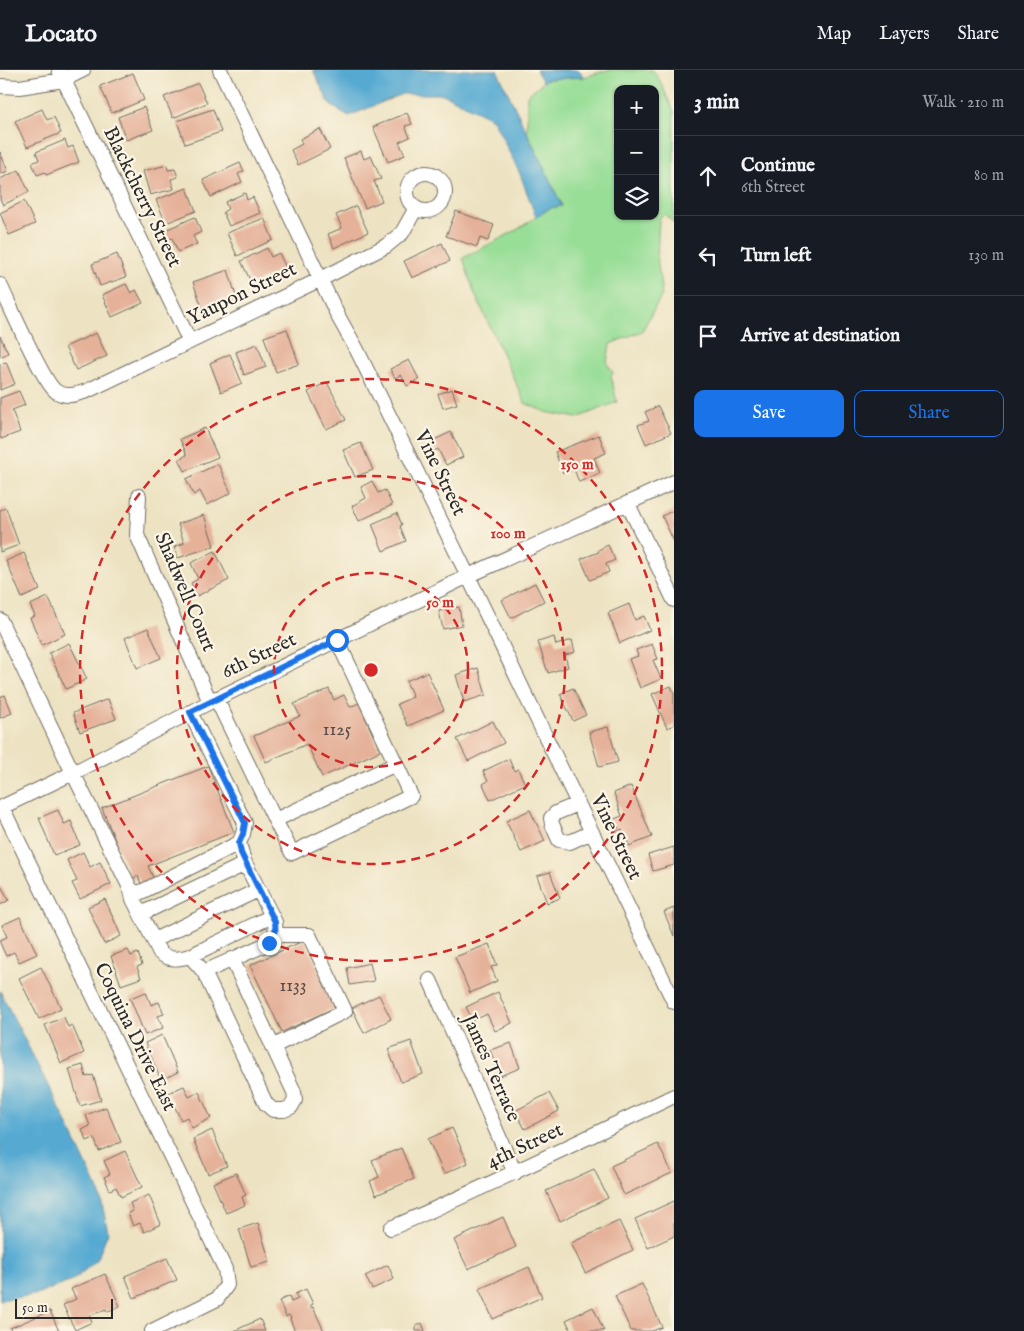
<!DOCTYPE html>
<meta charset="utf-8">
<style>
body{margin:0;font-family:"IM FELL English",serif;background:#20242c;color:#f1f3f6}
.controls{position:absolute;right:15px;top:15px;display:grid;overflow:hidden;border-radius:10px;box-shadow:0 1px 4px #0004}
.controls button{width:45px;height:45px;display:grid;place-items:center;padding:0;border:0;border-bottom:1px solid #363941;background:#171b24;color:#f1f3f6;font:25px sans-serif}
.scale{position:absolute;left:15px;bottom:12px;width:98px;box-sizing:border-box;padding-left:5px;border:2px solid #2b2b2b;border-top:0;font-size:14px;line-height:18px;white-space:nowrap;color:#2b2b2b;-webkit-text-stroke:4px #fcf5e5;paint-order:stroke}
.stop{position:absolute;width:15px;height:15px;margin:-11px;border:4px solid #1a73e8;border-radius:50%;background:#fff}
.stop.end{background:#1a73e8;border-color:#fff;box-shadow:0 1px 5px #0008}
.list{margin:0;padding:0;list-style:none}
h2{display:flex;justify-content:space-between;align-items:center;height:65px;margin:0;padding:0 20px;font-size:21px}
h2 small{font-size:16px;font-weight:400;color:#9ea1a6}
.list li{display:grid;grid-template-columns:32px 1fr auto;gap:15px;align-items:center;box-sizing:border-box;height:80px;padding:0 20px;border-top:1px solid #363941}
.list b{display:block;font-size:19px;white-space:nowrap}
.list p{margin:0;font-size:16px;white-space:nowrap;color:#9ea1a6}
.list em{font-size:16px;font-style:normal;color:#9ea1a6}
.actions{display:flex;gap:10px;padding:15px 20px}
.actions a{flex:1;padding:11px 0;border:1px solid #1a73e8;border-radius:10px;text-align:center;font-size:18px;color:#1a73e8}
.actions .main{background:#1a73e8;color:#fff}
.icon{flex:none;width:28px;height:28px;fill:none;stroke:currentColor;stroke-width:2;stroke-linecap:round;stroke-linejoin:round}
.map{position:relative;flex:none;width:674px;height:1261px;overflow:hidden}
header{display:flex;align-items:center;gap:30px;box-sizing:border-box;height:70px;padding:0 25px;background:#171b24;border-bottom:1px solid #363941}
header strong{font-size:24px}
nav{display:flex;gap:28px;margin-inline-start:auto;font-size:18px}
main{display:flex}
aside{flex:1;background:#171b24}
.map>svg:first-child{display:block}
.green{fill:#98de97;stroke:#628461;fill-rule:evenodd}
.water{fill:#56aad2;stroke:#406a7e}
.building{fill:#e5b199}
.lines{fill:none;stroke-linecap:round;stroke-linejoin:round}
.minor-casing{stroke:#6f6b60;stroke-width:16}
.minor{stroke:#fff;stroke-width:14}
.route{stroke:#1a73e8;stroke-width:6}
.ring{fill:none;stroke:#d62828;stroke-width:2.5;stroke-dasharray:9 6}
.labels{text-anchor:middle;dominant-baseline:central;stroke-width:4.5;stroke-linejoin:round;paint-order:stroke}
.number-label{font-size:18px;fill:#5a4c46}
.street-label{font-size:20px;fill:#2b2b2b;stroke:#fcf5e5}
.centre{fill:#d62828;stroke:#fcf5e5;stroke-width:2.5}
.ring-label{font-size:15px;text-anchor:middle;font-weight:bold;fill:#d62828;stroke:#fcf5e5;stroke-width:4.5;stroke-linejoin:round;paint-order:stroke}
</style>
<header>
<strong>Locato</strong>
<nav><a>Map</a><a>Layers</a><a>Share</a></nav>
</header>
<main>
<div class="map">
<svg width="674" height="1261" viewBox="0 0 674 1261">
<rect width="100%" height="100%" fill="#fcf5e5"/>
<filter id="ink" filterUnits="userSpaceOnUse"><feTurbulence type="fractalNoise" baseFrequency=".02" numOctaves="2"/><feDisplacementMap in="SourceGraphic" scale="10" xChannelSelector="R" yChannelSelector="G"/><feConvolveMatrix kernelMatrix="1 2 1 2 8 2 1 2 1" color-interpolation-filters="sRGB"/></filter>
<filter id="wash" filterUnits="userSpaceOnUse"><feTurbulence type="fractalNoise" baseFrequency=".0096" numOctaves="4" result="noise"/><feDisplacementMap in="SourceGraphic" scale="20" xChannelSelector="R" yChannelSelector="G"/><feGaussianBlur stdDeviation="1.12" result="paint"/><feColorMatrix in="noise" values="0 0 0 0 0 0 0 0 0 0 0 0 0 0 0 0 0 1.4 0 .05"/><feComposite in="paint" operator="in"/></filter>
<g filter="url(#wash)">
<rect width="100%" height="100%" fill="#ede3c3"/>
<path class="green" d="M608,0H653L660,11L674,42V153L664,144L659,149L657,187L662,225L642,261L610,274L607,293L613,303L611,306L617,332L577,348L545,342L525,333L474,222L463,188L515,161L550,138L562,136L527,62V25L547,9L584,7ZM618,19H655V146H618Z"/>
<path class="water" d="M313,0H497L562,136L550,138L536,147L520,104L493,49L443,24H402L349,46L330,35Z
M536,0H579L584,7L547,9L543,12Z
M0,921L64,1047L100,1124L108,1162L97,1190L72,1211L34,1225L0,1230Z"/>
<g id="blocks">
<path class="building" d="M133,3L144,30L112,43L100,16Z
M198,13L207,33L173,48L164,27Z
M144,37L153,60L126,70L118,47Z
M42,39L47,50L54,47L61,63L27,77L15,51Z
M213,39L221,62L185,74L177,51Z
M407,43L412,54L405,56L410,67L399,72L405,85L388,92L373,57Z
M320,59L330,79L298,95L291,80L302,74L300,69Z
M65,70L68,78L73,76L79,92L46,105L45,102L37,105L32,93L39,90L36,82Z
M361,81L364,89L371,86L381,109L374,111L382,131L365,138L344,88Z
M0,82L8,101L0,104Z
M240,93L244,101L238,104L242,112L211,127L203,110Z
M167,95L168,100L175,99L178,107L171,109L174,119L150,125L143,101Z
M19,100L29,122L3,135L0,129V109Z
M187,118L196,141L166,153L156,130Z
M245,123L247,130L253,127L260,143L229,156L223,142L228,139L225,132Z
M24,131L35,154L9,165L0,143Z
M356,136L368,162L334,178L328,164L342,158L336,145Z
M456,141L494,155L488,171L480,168L477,177L446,166Z
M195,147L201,162L193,166L197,174L178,182L172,168L167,170L163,161Z
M264,148L273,170L237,186L227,163Z
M442,173L450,191L412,208L404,191Z
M267,178L271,187L279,183L286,198L252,214L241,191Z
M117,184L126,207L100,216L92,194Z
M228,200L237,229L203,240L193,212Z
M126,214L131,223L136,220L143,233L112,247L102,225Z
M287,259L299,294L276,302L264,267Z
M96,263L107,286L76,300L65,277Z
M0,266L8,283L0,287Z
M257,274L266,297L244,305L236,282Z
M230,284L242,313L221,322L210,293Z
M409,290L419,309L407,316L401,305L395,308L390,299Z
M6,292L15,314L0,320V294Z
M327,312L346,350L326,359L308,322Z
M452,319L457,334L443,338L438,324Z
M19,321L25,335L12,340L20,362L1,369L0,366V328Z
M658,336L671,363L646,374L638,355L649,351L645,342Z
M205,358L218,387L185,401L179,389L187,385L180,369Z
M451,362L463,387L446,395L438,379L432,382L428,373Z
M599,365L606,383L594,388L600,403L579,412L574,399L563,403L555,382Z
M361,373L373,400L355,407L343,380Z
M218,394L231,423L207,435L200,421L194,425L186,409Z
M372,411L378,423L385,420L392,435L359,451L352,436L366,428L361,417Z
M6,438L19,475L0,482V440Z
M674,440V472L662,446Z
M397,443L402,455L400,456L406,471L383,481L372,454Z
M204,445L214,476L178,488L174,477L184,473L178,454Z
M608,475L615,490L606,494L609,502L590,510L581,489L599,482L598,480Z
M215,481L229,510L197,526L191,513L198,509L191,493Z
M24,483L40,520L22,528L6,491Z
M535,513L544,531L511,548L502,530Z
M48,527L65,564L42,575L30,548L35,546L30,535Z
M629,534L635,550L644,546L650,560L620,573L608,543Z
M459,537L462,555L443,559L439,541Z
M148,558L161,588L137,598L125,568Z
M554,567L556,575L572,570L575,582L565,585L568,597L548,603L538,572Z
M69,573L87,609L66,619L49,583Z
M652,574L658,589L653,590L661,609L640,618L629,589L638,586L636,580Z
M478,598L486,625L464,632L456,605Z
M427,602L444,640L408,656L397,634L413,627L406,611Z
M671,616L674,623V655L667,658L652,624Z
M573,618L586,645L573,651L560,624Z
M329,619L334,630L344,625L350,637L359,633L380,681L322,707L307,674L266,692L254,666L300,646L294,634Z
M5,625L12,643L0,648V627Z
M108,629L116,649L80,662L73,643Z
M493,651L504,673L468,691L457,669Z
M608,657L618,692L599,697L589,662Z
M509,689L514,701L518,699L525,714L490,730L483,714L488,711L483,701Z
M208,696L234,762L148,796L156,814L143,819L138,806L131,809L102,738Z
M631,716L652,767L629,776L622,759L613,763L609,751L622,746L614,723Z
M58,740L64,754L71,751L80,775L54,785L39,748Z
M530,740L545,771L521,782L506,751Z
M674,777V795L653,801L648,785Z
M83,782L90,797L100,792L111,814L80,829L72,813L77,811L67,790Z
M550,802L560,828L547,833L537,806Z
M0,814L9,830L0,835Z
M105,829L121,866L104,874L88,837Z
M674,838V866L664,842Z
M20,847L37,884L19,892L14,882L6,886L0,873V870L7,867L2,855Z
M305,870L336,937L282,962L250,895Z
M489,874L497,895L491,897L497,911L470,923L455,887Z
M128,880L131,886L138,883L142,895L137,897L141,908L121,915L111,886Z
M370,893L374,911L350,915L347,898Z
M41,897L61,938L39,949L19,908Z
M146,922L151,935L159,932L164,944L158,946L163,958L145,965L130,928Z
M498,922L512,953L495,961L487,944L473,951L466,937Z
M379,925L391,949L364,963L352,938Z
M64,947L68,957L72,955L84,983L61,993L45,955Z
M162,965L178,1002L161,1010L145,973Z
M411,971L423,1004L401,1012L388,979Z
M511,973L520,998L500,1006L490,980Z
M83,995L86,1007L93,1005L101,1030L80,1036L69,999Z
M184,1016L189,1027L199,1022L211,1048L192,1058L187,1047L181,1050L168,1023Z
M549,1023L559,1041L525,1059L515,1041Z
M106,1037L121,1072L99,1081L94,1068L87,1071L82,1060L90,1056L86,1045Z
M452,1058L468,1093L444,1104L428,1069Z
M212,1060L227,1096L208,1104L193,1069Z
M658,1074L672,1103L624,1125L611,1096Z
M401,1078L414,1109L376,1125L370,1111L379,1107L372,1090Z
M125,1081L142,1117L121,1127L116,1117L110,1120L104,1107L110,1104L104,1091Z
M594,1099L608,1128L560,1151L546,1121Z
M236,1103L246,1125L242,1127L245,1135L226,1143L213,1113Z
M149,1125L161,1154L144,1162L140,1153L133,1156L128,1143L133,1141L130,1133Z
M674,1131V1166L648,1178L635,1149Z
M503,1147L516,1177L468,1199L454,1170Z
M619,1151L633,1180L585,1203L571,1173Z
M258,1153L270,1192L251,1197L239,1159Z
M167,1188L177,1210L134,1228L125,1206Z
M388,1195L394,1209L372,1219L365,1206Z
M529,1197L542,1227L493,1249L479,1219Z
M105,1204L120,1236L107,1242L106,1239L89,1246L92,1252L75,1260L63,1235L76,1229L71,1219Z
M642,1214L662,1257L652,1261H631L615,1226Z
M306,1219L313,1234L310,1236L311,1238L313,1237L324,1261H295L290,1249L291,1248L289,1245L286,1247L279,1231L289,1226L291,1232L298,1229L295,1224Z
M593,1237L604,1261H571L566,1250Z
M50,1241L59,1261H11L10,1258Z
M260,1249L265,1261H234Z
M422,1253L425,1261H416V1256Z"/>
</g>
</g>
<g filter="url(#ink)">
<use href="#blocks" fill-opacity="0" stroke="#6f6b60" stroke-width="1"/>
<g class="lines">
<defs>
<path id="minor" d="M59,0L190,272
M220,0L339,248L357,280L468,506L674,932
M0,16L20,17L63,10L83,0
M407 122a19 19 0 1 1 38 0a19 19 0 1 1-38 0Z
M0,215C9,233 44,315 57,322C67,328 77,324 87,321L321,209L386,176L402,163L416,138
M139,426L137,465L210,632
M628,434L674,530
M0,550L73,703L131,820L139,823L239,773L243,764L245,753L190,642
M337,570L396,694L275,750L292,783L411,726L396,694
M216,628L275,750
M578,734L556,743L551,748L552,754L559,770L570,772L592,762
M2,737L225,1199L227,1215L217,1229L152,1261
M0,738L73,703L210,632L468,506L674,412
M131,820L133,829L160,883C171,891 178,889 190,886L204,902L269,873C276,867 276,861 275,852L244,791L239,773
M141,844L245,794
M154,870L258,820
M190,886L272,846
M204,902L266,1034L273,1040H284L291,1037L295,1030L294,1022L232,889
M430,910L515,1103
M272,977L345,941L309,865H275
M391,1158C487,1117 580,1071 674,1026"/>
</defs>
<use href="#minor" class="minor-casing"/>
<use href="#minor" class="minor"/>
</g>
</g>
<g class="lines" filter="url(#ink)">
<path class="route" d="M269,873C276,867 276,861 275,852L241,783L239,773L243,764L245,753L190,642L337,570"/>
</g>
<g class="ring">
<circle cx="371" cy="600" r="97"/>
<circle cx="371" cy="600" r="194"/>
<circle cx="371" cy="600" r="291"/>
</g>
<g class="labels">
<g class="number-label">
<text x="337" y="660">1125</text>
<text x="293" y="916">1133</text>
</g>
<g class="street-label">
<text transform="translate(142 127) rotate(64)">Blackcherry Street</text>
<text transform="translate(242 224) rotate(-26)">Yaupon Street</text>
<text transform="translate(440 403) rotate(64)">Vine Street</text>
<text transform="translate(185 522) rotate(67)">Shadwell Court</text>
<text transform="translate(259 586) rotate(-26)">6th Street</text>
<text transform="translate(616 767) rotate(64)">Vine Street</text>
<text transform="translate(135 967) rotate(64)">Coquina Drive East</text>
<text transform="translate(491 998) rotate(66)">James Terrace</text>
<text transform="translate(525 1076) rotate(-25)">4th Street</text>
</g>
</g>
<circle cx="371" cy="600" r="8" class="centre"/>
<g class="ring-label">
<text x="577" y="399">150 m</text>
<text x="508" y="468">100 m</text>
<text x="440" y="537">50 m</text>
</g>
</svg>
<div class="controls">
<button>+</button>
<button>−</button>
<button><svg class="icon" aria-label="layers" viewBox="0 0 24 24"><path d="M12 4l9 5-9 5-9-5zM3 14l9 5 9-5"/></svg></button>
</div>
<div class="scale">50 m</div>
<div class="stop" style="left:337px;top:570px"></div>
<div class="stop end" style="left:269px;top:873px"></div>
</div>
<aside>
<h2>3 min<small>Walk · 210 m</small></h2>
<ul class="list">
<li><svg class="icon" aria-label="ahead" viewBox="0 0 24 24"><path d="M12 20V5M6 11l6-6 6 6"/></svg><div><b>Continue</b><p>6th Street</p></div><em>80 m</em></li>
<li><svg class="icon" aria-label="left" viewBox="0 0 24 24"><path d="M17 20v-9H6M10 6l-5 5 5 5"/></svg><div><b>Turn left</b></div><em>130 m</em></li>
<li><svg class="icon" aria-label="arrive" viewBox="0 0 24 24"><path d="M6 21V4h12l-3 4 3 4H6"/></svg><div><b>Arrive at destination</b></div></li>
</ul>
<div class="actions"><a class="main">Save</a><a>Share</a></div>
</aside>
</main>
